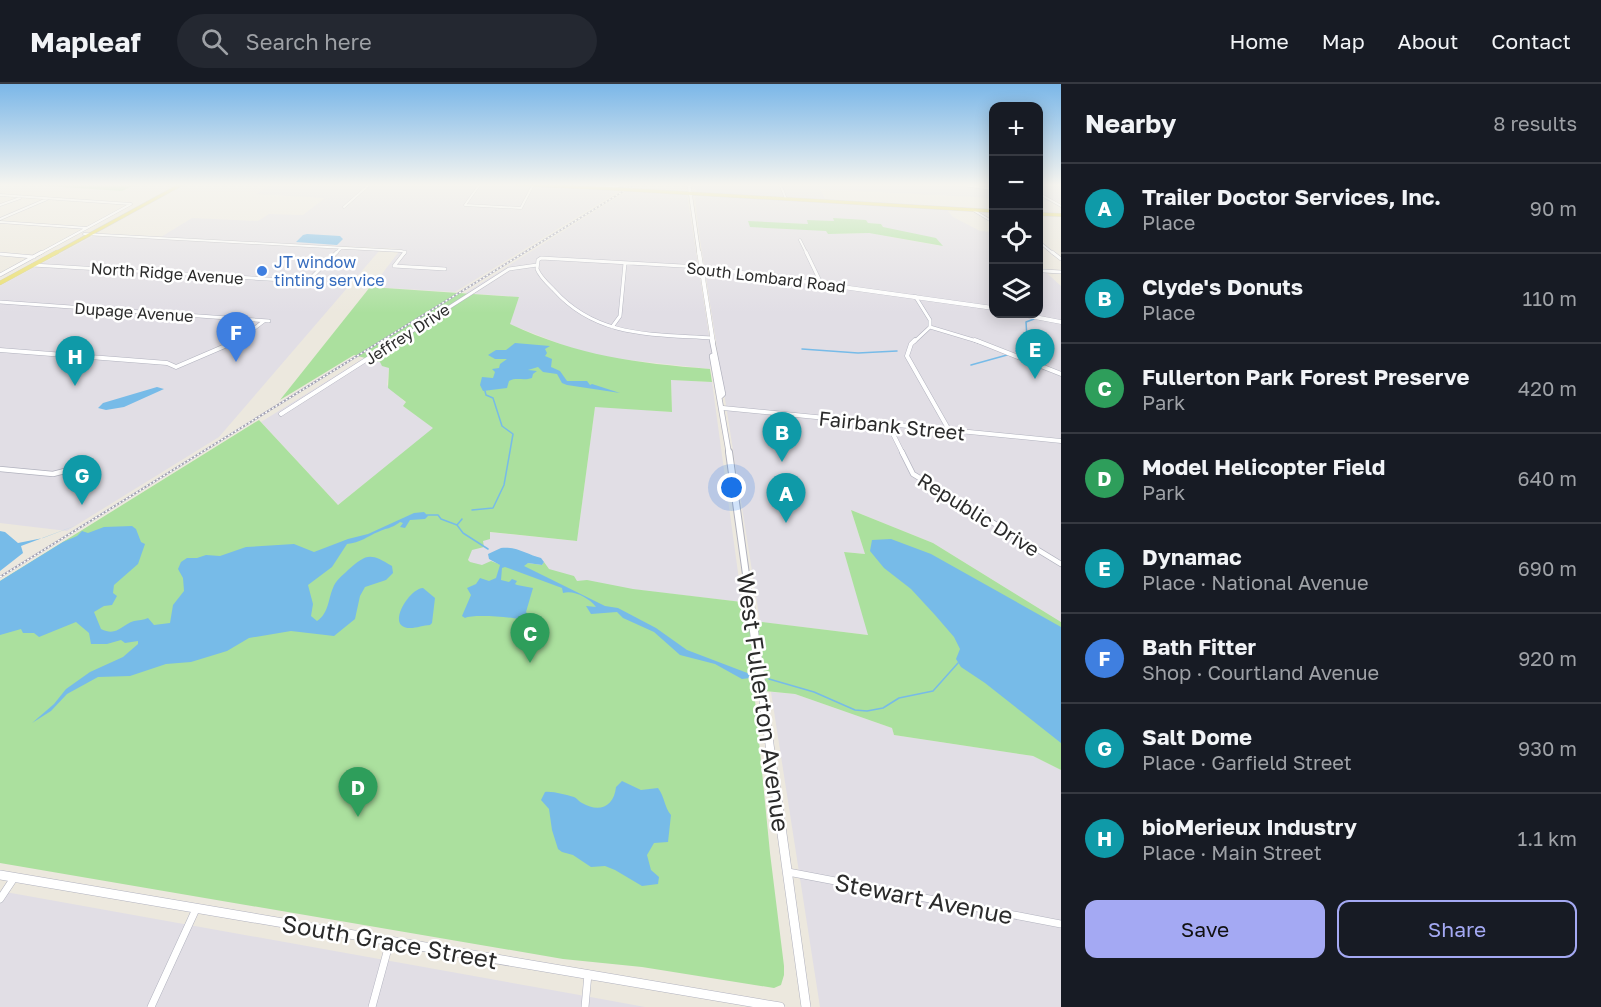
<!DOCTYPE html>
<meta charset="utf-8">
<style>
body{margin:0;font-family:"Golos Text",sans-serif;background:#242831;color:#f1f3f6}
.controls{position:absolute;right:18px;top:18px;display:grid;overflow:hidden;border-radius:12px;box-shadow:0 3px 15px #0003}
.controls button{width:54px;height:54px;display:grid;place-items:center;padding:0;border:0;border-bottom:2px solid #363941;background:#171b24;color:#f1f3f6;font:30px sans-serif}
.you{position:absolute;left:732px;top:404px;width:21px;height:21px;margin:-15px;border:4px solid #fff;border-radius:50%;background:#1a73e8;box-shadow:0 0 0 9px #1a73e833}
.badge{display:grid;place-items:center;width:39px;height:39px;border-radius:50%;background:#a4a9f3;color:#fff;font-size:20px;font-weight:700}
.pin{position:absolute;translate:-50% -50px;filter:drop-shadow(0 2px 3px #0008)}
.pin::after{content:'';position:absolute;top:32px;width:21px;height:18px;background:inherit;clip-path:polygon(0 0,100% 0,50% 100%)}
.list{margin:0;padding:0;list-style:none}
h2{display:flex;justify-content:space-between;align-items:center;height:78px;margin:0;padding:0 24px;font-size:26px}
h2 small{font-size:20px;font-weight:400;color:#9ea1a6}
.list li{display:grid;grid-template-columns:39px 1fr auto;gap:18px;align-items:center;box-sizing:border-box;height:90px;padding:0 24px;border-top:2px solid #363941}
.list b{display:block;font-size:22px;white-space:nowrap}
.list p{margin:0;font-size:20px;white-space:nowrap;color:#9ea1a6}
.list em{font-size:20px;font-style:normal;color:#9ea1a6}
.actions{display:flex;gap:12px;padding:18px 24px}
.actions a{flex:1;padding:14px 0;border:2px solid #a4a9f3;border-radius:12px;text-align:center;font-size:21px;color:#a4a9f3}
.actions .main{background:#a4a9f3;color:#111}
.icon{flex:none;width:33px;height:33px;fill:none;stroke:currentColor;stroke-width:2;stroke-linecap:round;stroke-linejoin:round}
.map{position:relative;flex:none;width:1061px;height:923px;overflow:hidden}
header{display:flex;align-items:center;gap:36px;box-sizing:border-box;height:84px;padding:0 30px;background:#171b24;border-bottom:2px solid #363941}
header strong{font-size:28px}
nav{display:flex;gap:33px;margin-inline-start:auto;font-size:21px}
.search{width:420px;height:54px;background:#242831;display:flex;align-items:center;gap:15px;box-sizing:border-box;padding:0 21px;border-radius:33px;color:#9ea1a6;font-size:22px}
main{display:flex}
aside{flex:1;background:#171b24}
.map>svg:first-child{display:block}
.industrial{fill:#e1dee5;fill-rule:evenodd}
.green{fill:#abe09e}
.water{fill:#77bbe8}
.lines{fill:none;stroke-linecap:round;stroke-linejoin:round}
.stream{stroke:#77bbe8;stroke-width:1.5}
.street-far4-casing{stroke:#b1b2be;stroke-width:3}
.street-far3-casing{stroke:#b1b2be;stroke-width:4}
.street-far2-casing{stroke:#b1b2be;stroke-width:5}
.street-far1-casing{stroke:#b1b2be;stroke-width:6}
.street-casing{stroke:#b1b2be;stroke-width:8}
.secondary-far5-casing{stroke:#b1b2be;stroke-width:4}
.secondary-far4-casing{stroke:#b1b2be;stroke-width:4.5}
.secondary-far3-casing{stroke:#b1b2be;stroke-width:6}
.secondary-far2-casing{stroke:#b1b2be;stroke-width:8}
.secondary-far1-casing{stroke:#b1b2be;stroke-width:9}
.secondary-casing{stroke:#b1b2be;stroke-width:10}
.primary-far1-casing{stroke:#c8c8c8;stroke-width:4}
.primary-casing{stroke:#c8c8c8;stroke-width:4.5}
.street-far4{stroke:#fff;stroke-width:2}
.street-far3{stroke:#fff;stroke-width:3}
.street-far2{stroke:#fff;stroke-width:4}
.street-far1{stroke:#fff;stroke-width:4.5}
.street{stroke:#fff;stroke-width:7}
.secondary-far5{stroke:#fff;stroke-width:3}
.secondary-far4{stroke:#fff;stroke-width:4}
.secondary-far3{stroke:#fff;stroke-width:4.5}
.secondary-far2{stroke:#fff;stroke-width:6}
.secondary-far1{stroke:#fff;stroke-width:8}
.secondary{stroke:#fff;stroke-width:9}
.primary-far1{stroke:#e9dd66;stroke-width:3}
.primary{stroke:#e9dd66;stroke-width:4}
.rail-casing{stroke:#a1a1b4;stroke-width:2}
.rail{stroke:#fff;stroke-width:1.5;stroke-dasharray:2;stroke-linecap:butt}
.primary-bridge-casing{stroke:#c8c8c8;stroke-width:4;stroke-linecap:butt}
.primary-bridge{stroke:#e9dd66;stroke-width:3}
.shop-dot{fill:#3f7fe0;stroke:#fff;stroke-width:2}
.labels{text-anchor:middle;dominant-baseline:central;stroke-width:5;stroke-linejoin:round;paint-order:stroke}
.far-shop-label{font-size:16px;fill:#366cbe;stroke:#fff;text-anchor:start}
.far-street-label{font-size:16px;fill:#2b2b2b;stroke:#fff}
.street-label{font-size:20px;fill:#2b2b2b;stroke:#fff}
.near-street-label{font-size:24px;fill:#2b2b2b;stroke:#fff}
</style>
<header>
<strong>Mapleaf</strong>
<div class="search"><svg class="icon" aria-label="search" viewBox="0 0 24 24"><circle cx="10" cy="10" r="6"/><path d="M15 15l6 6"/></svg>Search here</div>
<nav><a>Home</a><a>Map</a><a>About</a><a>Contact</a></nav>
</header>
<main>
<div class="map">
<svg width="1061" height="923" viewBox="0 0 1061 923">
<rect width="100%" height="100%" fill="#ece8de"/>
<path class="industrial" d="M271,100H509L621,106L455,208L372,203L401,165L161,153L192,134L258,137L269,130L303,131L325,114L256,110Z
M693,100H993V114L820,105L825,115L696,108Z
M1038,100H1061V118L1039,117Z
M627,107L687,110L712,270L710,285L602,273L568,263L509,240L519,213L465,209Z
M705,112L946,125L953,133L980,147L993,148V230H1038L1039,182L1061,202V538L933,459L851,426L865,470L844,468L869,551L760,538L698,143L695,113ZM835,137L881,140L883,143L941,162L869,149L828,150L826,147L748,138L809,140Z
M93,152L379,167L219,353L67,447L0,439V202Z
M364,274L380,278L389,284L387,301L406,319L403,322L434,344L338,421L261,338Z
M671,296L712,298L742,518L465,486L477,447L577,457L595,322L672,328Z
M771,608L795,610L892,644L894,651L1033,672L1061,686V923H820Z
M0,807L574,910L645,923H0Z"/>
<path class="green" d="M16,100H137L122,107Z
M833,134L866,136L868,139L881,140L883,143L936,154L943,162L869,149L828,150L826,147L750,143L748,137L808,140L807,136L834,137Z
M370,203L519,213L510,240C579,272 635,279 710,285L712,298L671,296L672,328L595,323L577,457L490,448V455L483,457L484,463L472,466L468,476L470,478L482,481L491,477L507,483L528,479L542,481L544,478L549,485L574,492L577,497L587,496L633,505L742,518L745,536L868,551L844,468L865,470L851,426L933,459L1061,538V686L1033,672L894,651L892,644L795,610L754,606L770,769L784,882V891L781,901L774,904L642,883L563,875L0,779V497L259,336L338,421L433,344L403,322L406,318L388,304L389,284L382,282L380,278L354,271L280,316Z"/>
<path class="water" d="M307,150L340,152L343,155L337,161L296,158L303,151Z
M515,259L550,262L545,265L547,269L545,272L552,275L551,283L560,287L567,297H587L590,301L592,300L620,309L567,301L562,299L557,290L543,288L538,283L528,286L537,287L533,290L532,294C524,297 516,293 509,297L507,304L483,307L480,301L482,293L493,294L495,288L492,285L499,284L500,280L507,275H495L488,271L496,266H506Z
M157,303L164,305L124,323L106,326L98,324L103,319Z
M424,428L428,432L425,435L410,436L405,444L400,443L403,439L400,438C389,446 388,443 378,448C368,452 360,459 347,460L332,483L308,501L313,520L311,532L317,537C329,529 328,515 333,504C335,497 343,491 348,486C366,470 370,468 392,482L393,489L386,496L365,503L360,512L355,535L334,552L291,547L249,554L227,567L191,578L166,580L130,592L98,593L67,610L51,627L32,639L54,620L66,605L90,588L123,573L138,560V557L125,559L121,556L107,560H91L89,549L76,538L39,553L34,549H23L21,545L0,551V497L63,458L77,452L82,447L88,449L104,443L132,442L136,445L141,458L145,460L138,480L114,501L113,509L117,512L112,521L104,522L94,528L101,545C117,553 121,541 134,537C138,536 144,536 148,534L154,541L170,539L173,521L184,507L183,494L178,485L181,478L187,474H197L206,471L220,472L246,463L294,460L314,468L348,455L368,450L414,429Z
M77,441L21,462L23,469L0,487V447L5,448L18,459L43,454Z
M891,455L931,470L1061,543V659L985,599L961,583L956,575L960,565L954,553L935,531L911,505L884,484L870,467L872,456Z
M501,464C516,462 528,471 541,474L544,478L542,481L528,479L524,482L605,522L618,524L656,544L687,566L750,590V594L742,595L715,580L680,571L654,548L623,534L617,528L591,530L586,522L596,523C589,514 574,506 563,509L562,504L505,483L502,484L501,496L509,498L512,495L517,497L515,500L517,501L533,504L526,528L539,544H533L528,537C518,533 473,530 465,534L462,532L471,511L467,504L476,500L480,494L489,497L496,494L500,481L489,475L488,470Z
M423,504L435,514L432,539L430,541C421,541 409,548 401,541C393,533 410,505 423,504Z
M622,697L641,706L658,704C665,713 664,723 671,731L668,758L654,759L647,771L651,786L659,793L658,800L642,802L615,786L605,782L591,783L573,771L562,768L558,765L552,746L549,725L541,716L545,708C553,707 566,711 574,713C578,715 578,717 582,719C599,729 614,723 616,703Z"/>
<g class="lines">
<path class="stream" d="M802,265L858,269L897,267
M1016,267L1027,254L1026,238L1034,235
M971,281L1007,271
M472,426L493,424L504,401L513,350L502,342L493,314L486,311L485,307
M427,431H438L441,435L457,441L463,449L488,465
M457,441L462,435
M769,595L814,608L855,626L867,627L883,624L899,614L933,607L958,579"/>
<defs>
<path id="street-far4" d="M480,100L465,121L521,124L533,101
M780,100L786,115
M954,100L993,105
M560,102L561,100L615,103L623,100
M1038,109L1061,122
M0,111L131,120
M0,121L20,114
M344,123L370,100
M973,126L993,138
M0,135L47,115
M0,138L87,144
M84,150L401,167L405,168L404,170
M800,156L807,170
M1038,157L1054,170
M39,170L131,120
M335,170L341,164"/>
<path id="street-far3" d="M405,168L394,182L445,185
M806,168L821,199
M1052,168L1061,175
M0,170L34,173
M33,181L302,197L312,193L337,168
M700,183L541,174L538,176L537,185C540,193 548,200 554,206C597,254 653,250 712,254
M1044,187L1061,188
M0,191L42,168
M0,218L269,237
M612,243L620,232L625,179
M930,243L980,258
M236,258L264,237
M395,258L509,185L537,181
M914,258L930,243V236L915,212"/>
<path id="street-far2" d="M915,256L911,260L907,272L949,346
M975,256L1061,290
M0,266L167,279L176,283L239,256
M723,324L1061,357
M281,330L397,256
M888,340L903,370"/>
<path id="street-far1" d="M902,368L913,390L1061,480
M0,385L53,390L88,381"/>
<path id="street" d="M788,788L1061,840
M0,815L14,794
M151,923L196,825
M372,923L390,857
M585,923L588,890"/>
<path id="secondary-far5" d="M689,100L699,170"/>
<path id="secondary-far4" d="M699,168L713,258
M700,183L993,224
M1019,230L1061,238"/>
<path id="secondary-far3" d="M712,256L723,310L721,312
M714,271L712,272L729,370"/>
<path id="secondary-far2" d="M729,368L749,512"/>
<path id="secondary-far1" d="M749,511L774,693"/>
<path id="secondary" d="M774,692L806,923
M0,791L780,923"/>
<path id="primary-far1" d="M516,100L618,105
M633,106L993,127
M1038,130L1061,131
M54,170L182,100"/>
<path id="primary" d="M0,199L57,168"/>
</defs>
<use href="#street-far4" class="street-far4-casing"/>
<use href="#street-far3" class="street-far3-casing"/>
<use href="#street-far2" class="street-far2-casing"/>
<use href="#street-far1" class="street-far1-casing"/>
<use href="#street" class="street-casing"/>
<use href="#secondary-far5" class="secondary-far5-casing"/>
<use href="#secondary-far4" class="secondary-far4-casing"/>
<use href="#secondary-far3" class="secondary-far3-casing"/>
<use href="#secondary-far2" class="secondary-far2-casing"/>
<use href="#secondary-far1" class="secondary-far1-casing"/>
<use href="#secondary" class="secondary-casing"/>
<use href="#primary-far1" class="primary-far1-casing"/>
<use href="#primary" class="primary-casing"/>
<use href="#street-far4" class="street-far4"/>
<use href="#street-far3" class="street-far3"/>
<use href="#street-far2" class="street-far2"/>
<use href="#street-far1" class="street-far1"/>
<use href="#street" class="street"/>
<use href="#secondary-far5" class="secondary-far5"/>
<use href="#secondary-far4" class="secondary-far4"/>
<use href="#secondary-far3" class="secondary-far3"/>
<use href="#secondary-far2" class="secondary-far2"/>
<use href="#secondary-far1" class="secondary-far1"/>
<use href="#secondary" class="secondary"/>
<use href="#primary-far1" class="primary-far1"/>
<use href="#primary" class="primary"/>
<defs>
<path id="rail" d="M0,493L635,100"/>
</defs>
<use href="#rail" class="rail-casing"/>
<use href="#rail" class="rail"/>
<defs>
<path id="primary-bridge" d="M618,105L633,106"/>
</defs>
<use href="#primary-bridge" class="primary-bridge-casing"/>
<use href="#primary-bridge" class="primary-bridge"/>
</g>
<linearGradient id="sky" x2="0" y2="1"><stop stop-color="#7bb7e8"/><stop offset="0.44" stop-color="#f6f5f0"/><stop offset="1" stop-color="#f6f5f0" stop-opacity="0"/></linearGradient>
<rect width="1061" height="229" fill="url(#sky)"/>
<circle class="shop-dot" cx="262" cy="187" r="6"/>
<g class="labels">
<g class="far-shop-label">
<text x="274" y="178">JT window<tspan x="274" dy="18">tinting service</tspan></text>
</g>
<g class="far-street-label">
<text transform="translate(167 189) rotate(4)">North Ridge Avenue</text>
<text transform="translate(766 193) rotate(7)">South Lombard Road</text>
<text transform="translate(134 228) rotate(4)">Dupage Avenue</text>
<text transform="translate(407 250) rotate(-33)">Jeffrey Drive</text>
</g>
<g class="street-label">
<text transform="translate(892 341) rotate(6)">Fairbank Street</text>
<text transform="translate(979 430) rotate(32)">Republic Drive</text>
</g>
<g class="near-street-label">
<text transform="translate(764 618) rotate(82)">West Fullerton Avenue</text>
<text transform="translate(924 814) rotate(11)">Stewart Avenue</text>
<text transform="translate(390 857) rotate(10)">South Grace Street</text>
</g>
</g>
</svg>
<div class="controls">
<button>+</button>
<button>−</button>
<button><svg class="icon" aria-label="locate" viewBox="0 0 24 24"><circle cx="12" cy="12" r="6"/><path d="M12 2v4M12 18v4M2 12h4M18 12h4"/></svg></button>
<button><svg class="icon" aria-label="layers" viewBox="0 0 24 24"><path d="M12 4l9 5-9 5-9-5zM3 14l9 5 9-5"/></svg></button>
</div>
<div class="you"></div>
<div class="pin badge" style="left:786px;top:439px;background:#0f9aa8">A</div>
<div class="pin badge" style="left:782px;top:378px;background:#0f9aa8">B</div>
<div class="pin badge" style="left:530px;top:579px;background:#2e9e5b">C</div>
<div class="pin badge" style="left:358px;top:733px;background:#2e9e5b">D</div>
<div class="pin badge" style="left:1035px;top:295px;background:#0f9aa8">E</div>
<div class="pin badge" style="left:236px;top:278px;background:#3f7fe0">F</div>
<div class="pin badge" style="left:82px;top:421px;background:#0f9aa8">G</div>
<div class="pin badge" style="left:75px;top:302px;background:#0f9aa8">H</div>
</div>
<aside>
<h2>Nearby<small>8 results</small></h2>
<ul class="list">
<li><span class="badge" style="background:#0f9aa8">A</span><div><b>Trailer Doctor Services, Inc.</b><p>Place</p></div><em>90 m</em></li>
<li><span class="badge" style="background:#0f9aa8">B</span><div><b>Clyde's Donuts</b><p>Place</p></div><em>110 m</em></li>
<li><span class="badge" style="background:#2e9e5b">C</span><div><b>Fullerton Park Forest Preserve</b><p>Park</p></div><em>420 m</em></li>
<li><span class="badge" style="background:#2e9e5b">D</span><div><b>Model Helicopter Field</b><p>Park</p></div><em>640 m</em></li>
<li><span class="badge" style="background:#0f9aa8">E</span><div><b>Dynamac</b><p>Place · National Avenue</p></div><em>690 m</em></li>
<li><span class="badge" style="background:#3f7fe0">F</span><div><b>Bath Fitter</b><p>Shop · Courtland Avenue</p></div><em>920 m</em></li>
<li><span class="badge" style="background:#0f9aa8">G</span><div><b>Salt Dome</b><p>Place · Garfield Street</p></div><em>930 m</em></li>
<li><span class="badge" style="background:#0f9aa8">H</span><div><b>bioMerieux Industry</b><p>Place · Main Street</p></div><em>1.1 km</em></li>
</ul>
<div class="actions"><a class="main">Save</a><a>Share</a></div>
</aside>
</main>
